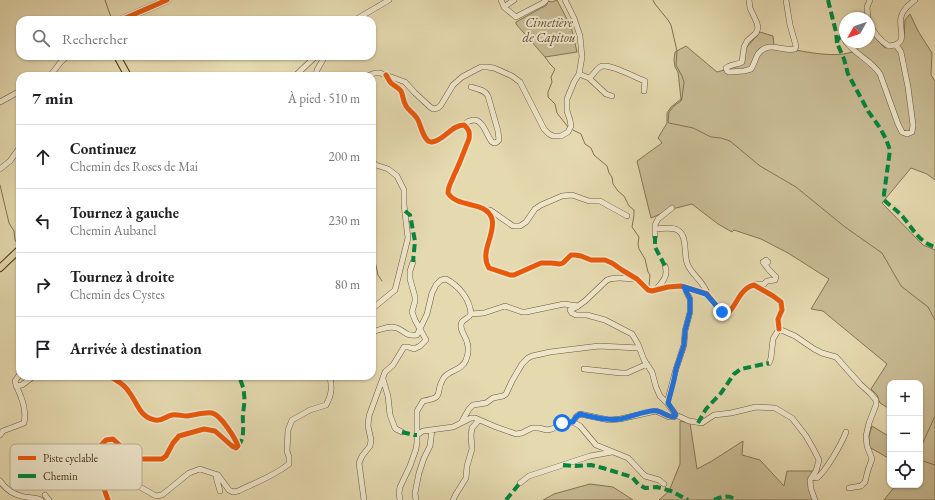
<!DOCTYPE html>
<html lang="fr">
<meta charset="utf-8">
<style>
body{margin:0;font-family:"EB Garamond",serif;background:#f2f2f2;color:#202124}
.controls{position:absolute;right:12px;bottom:12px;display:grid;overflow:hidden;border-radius:8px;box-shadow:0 1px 3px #0004}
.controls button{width:36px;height:36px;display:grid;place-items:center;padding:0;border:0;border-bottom:1px solid #e0e0e0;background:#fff;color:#202124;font:20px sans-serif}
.compass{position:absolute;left:839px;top:12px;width:36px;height:36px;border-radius:50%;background:#fff;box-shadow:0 1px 3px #0004;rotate:230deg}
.stop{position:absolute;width:12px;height:12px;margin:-9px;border:3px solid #1a73e8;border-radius:50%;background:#fff}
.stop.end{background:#1a73e8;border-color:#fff;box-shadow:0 1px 4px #0008}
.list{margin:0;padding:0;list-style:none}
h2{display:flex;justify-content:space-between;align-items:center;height:52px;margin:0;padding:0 16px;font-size:17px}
h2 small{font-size:13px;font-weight:400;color:#757577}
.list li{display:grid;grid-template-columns:26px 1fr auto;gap:12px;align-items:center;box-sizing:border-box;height:64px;padding:0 16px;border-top:1px solid #e0e0e0}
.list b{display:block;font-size:15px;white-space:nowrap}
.list p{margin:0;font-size:13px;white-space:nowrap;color:#757577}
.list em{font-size:13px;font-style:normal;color:#757577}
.icon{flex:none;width:22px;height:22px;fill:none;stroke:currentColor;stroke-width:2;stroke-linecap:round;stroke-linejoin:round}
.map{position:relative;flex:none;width:935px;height:500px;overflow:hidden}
.search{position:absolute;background:#fff;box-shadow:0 1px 3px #0004;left:16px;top:16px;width:360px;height:44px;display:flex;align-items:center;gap:10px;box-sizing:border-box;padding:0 14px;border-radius:12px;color:#757577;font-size:15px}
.panel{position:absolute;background:#fff;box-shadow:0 1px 3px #0004;left:16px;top:72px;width:360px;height:308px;border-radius:12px}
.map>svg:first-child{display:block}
.green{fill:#c9bc95;stroke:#867456}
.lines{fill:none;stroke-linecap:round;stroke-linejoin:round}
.stream{stroke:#837153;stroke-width:1}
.minor-casing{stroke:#6b583d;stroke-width:6}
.major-casing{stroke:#422d17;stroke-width:8}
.minor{stroke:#eee6cb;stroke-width:5}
.major{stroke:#e5d9af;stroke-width:6}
.quiet{stroke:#00873e;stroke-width:4;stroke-dasharray:8 4;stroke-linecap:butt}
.cycleway-casing{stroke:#eee6cb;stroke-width:8}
.cycleway{stroke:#e8590c;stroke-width:5}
.route{stroke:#1a73e8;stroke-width:5}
.labels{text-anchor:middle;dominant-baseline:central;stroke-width:4;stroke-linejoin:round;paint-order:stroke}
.park-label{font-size:13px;font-style:italic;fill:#5d4a30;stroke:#eee6cb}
.key{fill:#eee6cb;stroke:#baae95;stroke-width:1}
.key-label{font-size:11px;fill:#422d17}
</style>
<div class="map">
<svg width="935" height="500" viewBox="0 0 935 500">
<rect width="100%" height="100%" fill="#e5d9af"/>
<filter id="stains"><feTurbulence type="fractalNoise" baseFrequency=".005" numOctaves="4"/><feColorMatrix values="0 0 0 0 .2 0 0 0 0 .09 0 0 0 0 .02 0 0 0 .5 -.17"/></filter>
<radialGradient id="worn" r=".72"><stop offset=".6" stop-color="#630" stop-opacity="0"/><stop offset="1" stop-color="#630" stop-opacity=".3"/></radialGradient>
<path class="green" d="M557,0L568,21L569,24L570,23L571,26L577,52L545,57L516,24V22L547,5V1L552,2Z
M910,14L918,31L932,53L931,75L935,81V180L927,174L911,168L882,203L923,245L935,250V500H884L896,485H920V431L923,426L920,424V383H890V409L880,403L877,395L871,389L887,364L823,311L811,309L829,279L788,253L761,239L734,230L732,232L718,224L692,204L672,209L651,218L637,161L662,143L658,138L667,123V113L671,107L681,99L678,72L675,67L674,60L675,52L686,46L717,72L742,65L746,48L760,32L773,36L774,45C795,50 832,59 852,52C857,51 861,45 864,42H869V37L873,33L878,41L885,48L896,45L904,35L905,20Z
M680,421L690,423L697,469L712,461L743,441L742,455L760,460L784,486L787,471H813L810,479L814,500H659L669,491L680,464Z
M872,426L890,437V459L869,447V436Z
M590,484L613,487L633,500H543L554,494Z"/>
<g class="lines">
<path class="stream" d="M105,0L112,20
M653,0L655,4L668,20L671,25L677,51L676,65L682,76L684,82L682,98L681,101L674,106L669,112L668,122L669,123L693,128L711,137L721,138L730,141L760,166L796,187L845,227L882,253L901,286L928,307L935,320
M545,57L550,64L555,69L551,77L552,82L548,92V97L555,104L557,113L568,127
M573,130L581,134L585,144L591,148L594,155L607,166L609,173L612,177L613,184L618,191L624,196L629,206L634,210V215L632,227L639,237L638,244L639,249L645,259L648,272L650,275L649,286L651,289
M0,185L9,223L14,231L15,240L18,245
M372,225C376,230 375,236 372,241
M372,253L374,256L378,275L382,281
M213,376L222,379
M920,449L935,416
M920,459L923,461L935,465"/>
<defs>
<path id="minor" d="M501,0L504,7L516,17L543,3L546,0
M749,0L750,8L757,23L758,28L756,33L747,41L744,47L742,62C737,65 731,64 726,68L727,71L729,72L744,71L751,69C754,65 755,59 758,54C768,40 782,52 795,49L796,46L790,25L786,0
M504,7L514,0
M868,18L867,7L870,0
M355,20L389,0
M869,21C872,31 880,41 889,46C910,44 898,30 901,17C903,9 909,5 915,0
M842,36L845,40
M846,42C856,55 871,60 880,74L898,124L902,132L907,134L912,132L913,125L908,87L901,52L896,45
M579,74L589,78C594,75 595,70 600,67C608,62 636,78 645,81L644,91
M386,75C388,78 389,81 391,83C394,86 398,87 401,91C403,95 403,101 406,106C409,111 415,114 418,120C421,126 424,143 432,142C444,141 451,125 464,125C469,129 470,132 469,139C464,151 460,163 454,175C452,181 448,186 448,193C458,209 486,200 492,219C496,234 479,252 489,268L510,275H514L541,263H551L560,264L563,263L571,255H575L581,256L591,260H605L612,263L622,270L637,279L648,290L652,291L668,287L681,286L707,294L718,308L724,314C736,312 737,289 754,285L773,296L781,302L782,310L778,319L779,329
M50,76L60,63L67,56
M295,76L316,56
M316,76L317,70L325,56
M367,76L375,73H380L405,82L415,93L429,106L433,109L438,108L441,105L453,85L462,77L481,67H487L494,68L512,76L520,82L544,129L549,134L553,136H561L568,132L571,126L570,120L567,111V99L574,82L579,74L582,57L580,36L574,18L565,0
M589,78L606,94L612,96
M0,102L20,91
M464,125C467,122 468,121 473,120C488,119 488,153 499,140L498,131L488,96C485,90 478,89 471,87
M372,162L376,165L388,169L397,176L404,190V205L408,238L395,290L372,309
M0,169L10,161L20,147
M485,210H490L513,226H520L526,222L535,209L541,205L562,196L572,195L589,201H600L627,216
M655,229C662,229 673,226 679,231C687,236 684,254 687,263C691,275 705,282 707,294
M655,236V225L658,219L672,208
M755,284H764L767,281L775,280L776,277L769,270L763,262L766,260L768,262
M655,291C661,283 669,277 665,266
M577,307L570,310L572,313L576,315H587L605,320L632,334L638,344L644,360L652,372L656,387L660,396L667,403L676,415
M471,314L484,313L505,306L522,312H526L564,304L578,306L585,301L607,280C617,276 626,279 636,279
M779,329L795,336L814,349L822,353L836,357L860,384L870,393L876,400V405L869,423L866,436L867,446L872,459L868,470L865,482L861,486L849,488
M372,332C380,330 388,325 397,328C406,332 405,336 417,335L427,314L432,293L436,285L441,280L446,279C459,286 470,299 471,314
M769,363L771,358L773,339L779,329
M584,369L621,373H627L647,364
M107,376C114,378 125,385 129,392C137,402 140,418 155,420C161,422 166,416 172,415C177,414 182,416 187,416C195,415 204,412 212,413C221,415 235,438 238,446L236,448L232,446L215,431L204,429L179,436L173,443L166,456L162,459H140L132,456L126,451L113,439L106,440L91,456L89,466L91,472L102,483L108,500
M383,379L388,396L390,415L395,428L396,429L402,432
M16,386L22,385L34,376
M667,403L676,369L684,345L685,331L690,312V299L684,287
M573,422L576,417L580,414L609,420L620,419L656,411L669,417H674L676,415L689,421L702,423L714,415L731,413L756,407L775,408L792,418L806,436L814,450L819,460L816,471L810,480L811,489L815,500
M461,423L469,409L473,405L486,403L493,398L503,396L506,394L512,381L522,364L528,358L532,356L550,352L599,346L639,348
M0,435L3,431L24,423C26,414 24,405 21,397C19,391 16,387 15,381L20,374
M417,435L423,431L453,427L471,418H475L496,427L516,434L522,433L532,428H539L547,430L552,429L562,423L573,422L580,426L596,445L628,458L645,476L659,480L664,484
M218,475L216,477L220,491
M813,477L817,478C826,471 842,443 846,432
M0,481C5,488 12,494 21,496C27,498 34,497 41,500
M520,483L529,476L590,456L612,452
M104,490C108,482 113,474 122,477L156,496L162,495L189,473L200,469L218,475L229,490L233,492L238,491C255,483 274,476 289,464V457L287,451L288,430L292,420L310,410L326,405C332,394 332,388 330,376
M45,495L49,500
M364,500L359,463L362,456L370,446L371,440L368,426L369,416L385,372L393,365L404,347H408L414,349L420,346L426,340L415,320L412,312L415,301V297L410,279V271L413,262
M400,500L399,493L400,487L410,466L416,449L417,442V411L423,401C446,397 434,394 443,379C448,370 462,371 466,360C468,355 469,348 467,342C466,337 458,328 462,322C464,319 469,318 471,314
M416,500L415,493L419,473L424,458L430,446L432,430
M453,500L456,494L466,478L467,466L472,449L471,435L472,428L479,420"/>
<path id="major" d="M121,20L167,0
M117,56L128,76
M0,268L20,249"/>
</defs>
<use href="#minor" class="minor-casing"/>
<use href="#major" class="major-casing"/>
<use href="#minor" class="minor"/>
<use href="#major" class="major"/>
<path class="quiet" d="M828,0L836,32L837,43
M842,36L838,39L837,43L844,59L848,74L868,111L880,128L886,139L890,150L884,194V200C890,206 897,210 903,217C913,229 919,242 935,247
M405,211L410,215L415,241L413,262
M655,236V247L665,266
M698,423L706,409L721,393L734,374L741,369L769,363
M402,432L414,435H417
M238,446C246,437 242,424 243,413C244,407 245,400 244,394C244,388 241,382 239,376
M563,465L575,466L591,465L603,468L632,477L638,484L645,488L657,487L671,491L688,500
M506,500L520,483
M714,500C723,496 729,495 737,500"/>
<defs>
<path id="cycleway" d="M121,20L167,0
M386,75C388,78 389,81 391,83C394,86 398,87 401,91C403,95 403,101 406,106C409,111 415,114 418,120C421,126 424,143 432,142C444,141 451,125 464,125C469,129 470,132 469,139C464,151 460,163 454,175C452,181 448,186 448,193C458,209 486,200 492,219C496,234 479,252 489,268L510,275H514L541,263H551L560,264L563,263L571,255H575L581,256L591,260H605L612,263L622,270L637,279L648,290L652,291L668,287L681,286L707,294L718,308L724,314C736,312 737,289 754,285L773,296L781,302L782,310L778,319L779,329
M107,376C114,378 125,385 129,392C137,402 140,418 155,420C161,422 166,416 172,415C177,414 182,416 187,416C195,415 204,412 212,413C221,415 235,438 238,446L236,448L232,446L215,431L204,429L179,436L173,443L166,456L162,459H140L132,456L126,451L113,439L106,440L91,456L89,466L91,472L102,483L108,500"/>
</defs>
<use href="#cycleway" class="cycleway-casing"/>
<use href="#cycleway" class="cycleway"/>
</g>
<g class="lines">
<path class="route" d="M562,423L573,422L576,417L580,414C593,417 607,421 620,419C629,418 648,409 657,411C663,412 667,417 674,417L676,415L668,403L674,380L676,369L684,345L685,331L690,312V299L684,287L706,294L722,312"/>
</g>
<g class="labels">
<g class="park-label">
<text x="549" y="22">Cimetière<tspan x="549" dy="15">de Capitou</tspan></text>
</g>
</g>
<rect x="10" y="444" width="132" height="46" rx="6" class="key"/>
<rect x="18" y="456" width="18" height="4" fill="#e8590c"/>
<rect x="18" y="474" width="18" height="4" fill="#00873e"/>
<g class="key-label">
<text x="43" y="462">Piste cyclable</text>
<text x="43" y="480">Chemin</text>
</g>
<rect width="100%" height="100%" filter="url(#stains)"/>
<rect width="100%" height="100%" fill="url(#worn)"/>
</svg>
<div class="controls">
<button>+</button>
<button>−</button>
<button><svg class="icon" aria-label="locate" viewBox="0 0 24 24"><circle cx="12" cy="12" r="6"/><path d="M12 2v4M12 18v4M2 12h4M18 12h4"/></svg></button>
</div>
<svg class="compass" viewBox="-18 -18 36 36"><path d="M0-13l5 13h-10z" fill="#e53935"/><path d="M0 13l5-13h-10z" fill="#757577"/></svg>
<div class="stop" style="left:562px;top:423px"></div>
<div class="stop end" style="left:722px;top:312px"></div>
<div class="search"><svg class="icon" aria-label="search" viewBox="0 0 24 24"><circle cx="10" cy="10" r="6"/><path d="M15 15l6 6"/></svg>Rechercher</div>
<section class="panel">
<h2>7 min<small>À pied · 510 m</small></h2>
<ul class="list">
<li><svg class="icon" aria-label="ahead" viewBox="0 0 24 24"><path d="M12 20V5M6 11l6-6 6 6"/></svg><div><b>Continuez</b><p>Chemin des Roses de Mai</p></div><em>200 m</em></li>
<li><svg class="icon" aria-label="left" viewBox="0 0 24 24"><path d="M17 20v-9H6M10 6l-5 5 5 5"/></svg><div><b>Tournez à gauche</b><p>Chemin Aubanel</p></div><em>230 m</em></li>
<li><svg class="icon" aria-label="right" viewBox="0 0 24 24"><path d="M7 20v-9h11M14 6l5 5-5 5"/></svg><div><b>Tournez à droite</b><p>Chemin des Cystes</p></div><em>80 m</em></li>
<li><svg class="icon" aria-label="arrive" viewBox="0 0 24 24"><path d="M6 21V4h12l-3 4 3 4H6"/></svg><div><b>Arrivée à destination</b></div></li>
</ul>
</section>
</div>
